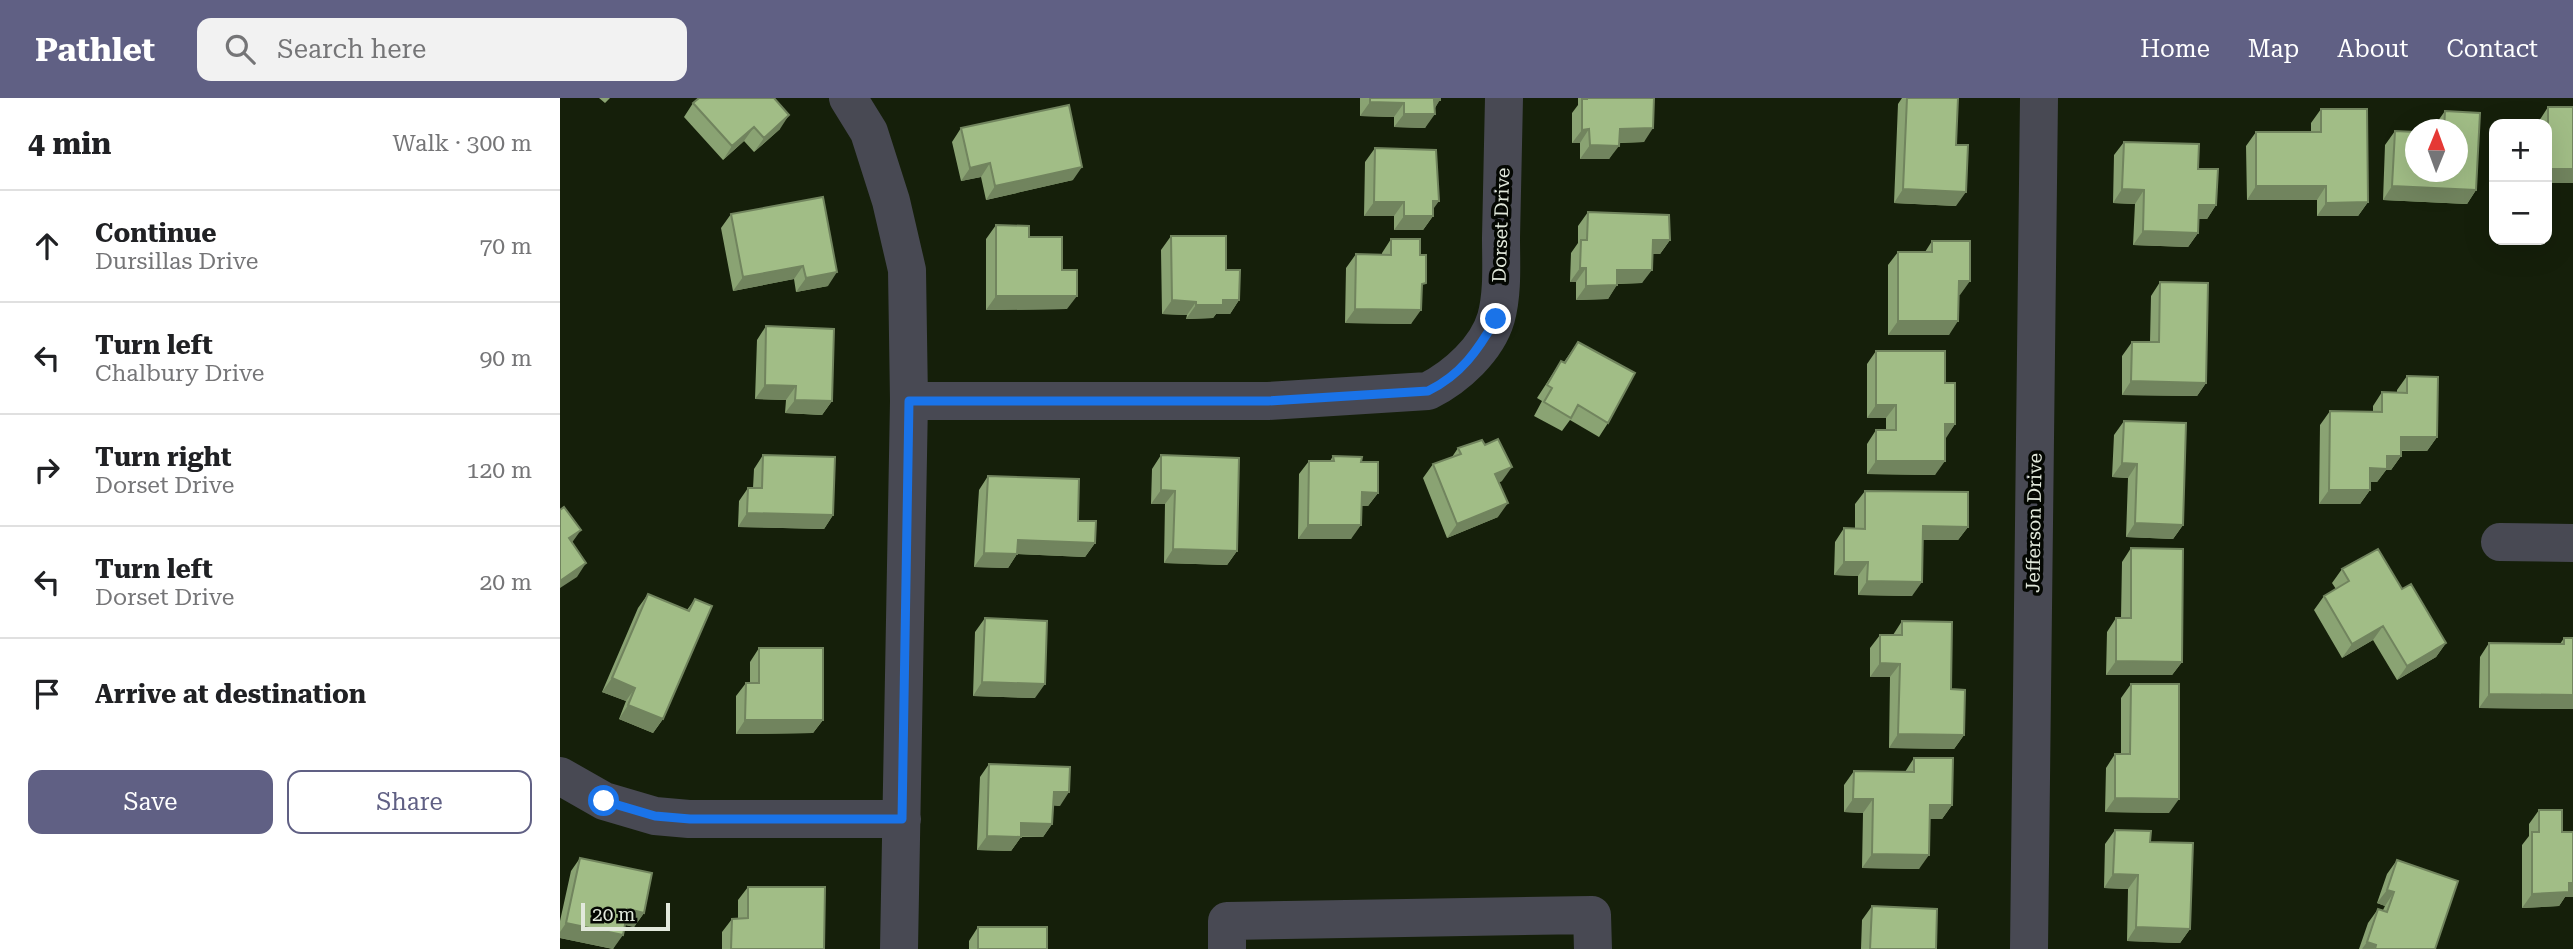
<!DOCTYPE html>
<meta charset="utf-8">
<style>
body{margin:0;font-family:"Roboto Serif",serif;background:#f2f2f2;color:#202124}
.controls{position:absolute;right:21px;top:21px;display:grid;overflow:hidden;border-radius:14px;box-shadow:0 7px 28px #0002}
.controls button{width:63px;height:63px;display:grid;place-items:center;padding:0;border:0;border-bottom:2px solid #e0e0e0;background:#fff;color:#202124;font:35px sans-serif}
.compass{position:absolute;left:1845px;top:21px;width:63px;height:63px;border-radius:50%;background:#fff;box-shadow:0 7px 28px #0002;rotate:1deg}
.scale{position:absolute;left:21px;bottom:18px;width:89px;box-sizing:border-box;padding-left:7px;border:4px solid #e2e9dc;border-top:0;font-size:19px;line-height:24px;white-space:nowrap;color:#e2e9dc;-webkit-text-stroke:5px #040702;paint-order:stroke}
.stop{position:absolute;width:21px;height:21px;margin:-16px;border:5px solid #1a73e8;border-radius:50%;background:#fff}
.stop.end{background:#1a73e8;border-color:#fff;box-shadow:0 2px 7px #0008}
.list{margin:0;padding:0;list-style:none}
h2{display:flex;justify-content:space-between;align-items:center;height:91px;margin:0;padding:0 28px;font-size:30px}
h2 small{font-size:23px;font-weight:400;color:#757577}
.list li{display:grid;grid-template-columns:46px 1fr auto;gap:21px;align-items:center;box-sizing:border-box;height:112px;padding:0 28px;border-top:2px solid #e0e0e0}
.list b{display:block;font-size:26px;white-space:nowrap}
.list p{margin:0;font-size:23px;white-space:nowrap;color:#757577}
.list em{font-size:23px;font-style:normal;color:#757577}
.actions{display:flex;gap:14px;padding:21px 28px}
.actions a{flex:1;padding:16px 0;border:2px solid #606084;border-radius:14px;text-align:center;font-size:24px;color:#606084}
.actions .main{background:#606084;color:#fff}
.icon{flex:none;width:38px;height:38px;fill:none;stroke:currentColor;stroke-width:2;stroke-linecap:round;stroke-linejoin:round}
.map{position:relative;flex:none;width:2013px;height:851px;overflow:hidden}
header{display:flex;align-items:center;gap:42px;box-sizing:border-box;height:98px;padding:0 35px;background:#606084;color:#fff}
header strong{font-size:33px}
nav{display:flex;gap:38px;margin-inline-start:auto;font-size:24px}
.search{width:490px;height:63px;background:#f2f2f2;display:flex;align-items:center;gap:18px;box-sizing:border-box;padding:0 24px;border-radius:14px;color:#757577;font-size:26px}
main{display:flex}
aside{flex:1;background:#fff}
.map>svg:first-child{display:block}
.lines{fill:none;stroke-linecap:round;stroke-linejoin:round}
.minor{stroke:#484953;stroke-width:38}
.wall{fill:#8aa373}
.shaded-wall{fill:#71845e}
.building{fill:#a1bd86;stroke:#71845e;stroke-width:2}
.route{stroke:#1a73e8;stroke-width:9}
.labels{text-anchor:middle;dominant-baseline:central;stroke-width:7;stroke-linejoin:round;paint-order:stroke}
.street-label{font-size:19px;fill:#e2e9dc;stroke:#040702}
</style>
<header>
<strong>Pathlet</strong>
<div class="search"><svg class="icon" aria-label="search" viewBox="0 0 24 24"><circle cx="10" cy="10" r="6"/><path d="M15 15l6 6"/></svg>Search here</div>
<nav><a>Home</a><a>Map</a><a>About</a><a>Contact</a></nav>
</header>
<main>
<aside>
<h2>4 min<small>Walk · 300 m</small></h2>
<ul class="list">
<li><svg class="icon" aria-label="ahead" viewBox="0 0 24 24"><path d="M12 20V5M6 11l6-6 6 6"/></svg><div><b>Continue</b><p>Dursillas Drive</p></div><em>70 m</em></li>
<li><svg class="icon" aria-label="left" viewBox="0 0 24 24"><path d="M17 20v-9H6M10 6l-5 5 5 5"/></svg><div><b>Turn left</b><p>Chalbury Drive</p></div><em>90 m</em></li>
<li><svg class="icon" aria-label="right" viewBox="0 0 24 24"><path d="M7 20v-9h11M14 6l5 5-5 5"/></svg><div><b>Turn right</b><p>Dorset Drive</p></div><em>120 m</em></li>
<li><svg class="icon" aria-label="left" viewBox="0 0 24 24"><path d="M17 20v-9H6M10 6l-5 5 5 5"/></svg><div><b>Turn left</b><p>Dorset Drive</p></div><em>20 m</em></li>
<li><svg class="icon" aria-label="arrive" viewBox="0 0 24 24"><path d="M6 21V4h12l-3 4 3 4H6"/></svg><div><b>Arrive at destination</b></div></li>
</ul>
<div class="actions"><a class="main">Save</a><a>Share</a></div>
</aside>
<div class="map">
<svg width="2013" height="851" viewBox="0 0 2013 851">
<rect width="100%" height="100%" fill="#151f0a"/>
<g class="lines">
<path class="minor" d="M288,0L309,34L331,103L347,172L349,303L339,851
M349,303H708L868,293C896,279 927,251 936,220C943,195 941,165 941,140C942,93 943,47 944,0
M1940,444L2013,445
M0,678L44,703L95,718L129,721H342
M667,851V823L1032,817L1033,851
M1469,851L1479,0"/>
</g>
<path class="wall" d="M39,0H50L45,5Z
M800,0H880L865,30L834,29V19L800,18Z
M1018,0H1094L1084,44L1059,45L1049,61H1020V45H1012V15L1018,7Z
M1342,0H1398L1396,47V108L1334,105L1338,6Z
M133,5L220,31L194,54L184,43L163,62L124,19Z
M1988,9L2013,85H1987V26H1979V23Z
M1761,11L1808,104L1798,118H1757V102H1687L1686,48L1696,34H1751V25Z
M1885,13L1920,15L1916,92L1907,106L1823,102L1825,47L1835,33L1856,34V74H1898V32H1875V27Z
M401,30L513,82L426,102L421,79L401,83L392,44Z
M1564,44L1638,71L1656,107L1647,121H1638V135L1628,149L1573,147L1575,106L1553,105L1554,57Z
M815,50L873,112V118L863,132H834V118H804L805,64Z
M263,99L268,188L236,194L234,181L173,193L161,130L171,116Z
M1028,114L1110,142L1100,156H1092L1082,185L1057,186L1048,201L1016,202V184H1010L1011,155L1018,145V128Z
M436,127L469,139L502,172L507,211L426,212V141Z
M611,138L666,172L679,202L670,216H656L653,220L626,221L627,217L602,216L601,152Z
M831,141L860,157L862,191L851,226L785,225L786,170L796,156L822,157V155Z
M1372,143L1400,197H1398L1389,237H1328V167L1338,154H1365Z
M1600,184L1646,285L1637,298L1562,297V258L1572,244H1590L1591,198Z
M206,228L272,303L262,317L225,315L226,302L195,301L197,242Z
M1018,244L1048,325L1039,339L1010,322L1002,333L974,318L982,303L977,300L1001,263L1004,264Z
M1316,253L1385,285L1395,326L1385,340L1375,377L1307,376V346L1316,332H1326V320H1307V266Z
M1847,278L1877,339L1867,353H1841V358L1831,372H1826L1817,384H1810V392L1800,406H1759L1760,327L1770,313L1813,314V308L1822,294L1837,295V292Z
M1564,323L1623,427L1613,441L1566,439L1568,380L1552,379L1554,337Z
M898,350L942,383L939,384L938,419L887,440L863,380L873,366L892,359Z
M203,357L273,417L264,431L178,429L179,403L188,390H193L194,371Z
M601,357L677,453L667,467L604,465L605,406H591L592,371Z
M773,358L801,364L818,395L808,408H802L791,441H738L739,376L749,363H770Z
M428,378L518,423L535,445L525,459L457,456L448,470L414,469L419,392Z
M1305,393L1408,429L1398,442H1362L1352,498L1298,497V478L1274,477L1275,444L1284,430L1295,431V406Z
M1571,450L1622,564L1612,577H1546L1547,534L1556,520H1561L1562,464Z
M1782,471L1842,491L1886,545L1876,559L1837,582L1813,542L1782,560L1754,512L1764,498L1776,491L1772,485Z
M88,496L127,512L135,501L103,621L93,635L59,621L66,603L42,594L78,510Z
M425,520L475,600L413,598L415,534Z
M1342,523L1391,591L1404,637L1394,651L1329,650L1330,579H1310V550L1320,537H1333Z
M2004,540H2013V611L1919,610L1920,559L1929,545L2000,546Z
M199,550L263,622L253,635L176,636V598L186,585H190V564Z
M1571,586L1609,715L1545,714L1546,670L1555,656H1561V600Z
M1354,660L1392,707L1382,721H1370L1359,771L1302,770L1303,715L1284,714V687L1294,673L1345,674Z
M429,666L500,708L493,707L492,726L483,739H461L451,753L417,752L420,679Z
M1979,712L2002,734H2013V806V799H2005L1999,808L1962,810V747L1969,738V726Z
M1555,732L1590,744L1630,831L1620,845L1567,843L1568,791L1544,790L1545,746Z
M20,760L84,815L74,829L65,827L53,851L0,840V823L11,773Z
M1837,762L1875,851H1799L1808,825L1818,811L1823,812L1825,808L1817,805L1827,776Z
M188,789L264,851H162V834L172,821H178V802Z
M1312,808L1376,851H1301L1302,822Z
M418,829L487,851H409V843Z"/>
<path class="shaded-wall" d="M874,2H880L871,16Z
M810,4L844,5L834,19L800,18Z
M844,16H875L865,30L834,29Z
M229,17L220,31L194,54L204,40Z
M194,29L184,43L163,62L172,48Z
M1093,30L1084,44L1050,45L1060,31Z
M1029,31L1020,45H1012L1022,32Z
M1030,47L1059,48L1049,61H1020Z
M430,65L421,79L401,83L410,70Z
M522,69L513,82L426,102L435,88Z
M1988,71H2013V85H1987V73Z
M1696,88H1766L1757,102H1687Z
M1832,88L1916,92L1907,106L1823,102Z
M1343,91L1406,94L1396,108L1334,105Z
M1562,91L1584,92L1575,106L1553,105Z
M873,103H879L869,117Z
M814,104H844L834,118H804Z
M1808,104L1798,118H1757L1766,105Z
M1639,107H1656L1647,121H1629Z
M844,118H873L863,132H834Z
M1583,133L1638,135L1628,149L1573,147Z
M1093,142H1110L1100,156H1083Z
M243,168L234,181L173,193L183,179Z
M1020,170H1026L1016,184H1010Z
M1057,172H1092L1082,185L1047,186Z
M277,174L268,188L236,194L246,180Z
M1399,183H1410L1400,197H1389Z
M1057,187L1048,201L1016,202L1026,188Z
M436,198H517L507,211L426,212Z
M612,202L636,204L627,217L602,216Z
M663,202H679L670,216H656L653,220L626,221L636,207Z
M795,211L861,212L851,226L785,225Z
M1338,223H1398L1389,237H1328Z
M1571,283L1646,285L1637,298L1562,297Z
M205,287L236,288L226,302L195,301Z
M235,302L272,303L262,317L225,315Z
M1316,307H1336L1326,320H1307Z
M1385,326H1395L1386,340H1375Z
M1841,339H1877L1867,353L1831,352Z
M1827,358H1841L1831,372H1826L1817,384H1800L1810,370Z
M1316,363H1385L1375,377L1307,376Z
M1562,365L1577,366L1568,380L1552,379Z
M952,369L942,383L926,390L935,376Z
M601,392L615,393L605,406H591Z
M1769,392H1810L1800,406H1759Z
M802,394L818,395L808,408H793Z
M948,405L938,419L887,440L897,426Z
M187,415L273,417L264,431L178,429Z
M1575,425L1623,427L1613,441L1566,439Z
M748,427H801L791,441H738Z
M1363,428L1408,429L1398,442H1353Z
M21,432L11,446L9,440Z
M458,442L535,445L525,459L457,456L448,470L414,469L424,455Z
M613,451L677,453L667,467L604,465Z
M1284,464H1308L1298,478L1274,477Z
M26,465L17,479L0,490V483Z
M1307,483L1362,484L1352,498L1298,497Z
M1823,528L1813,542L1782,560L1792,546Z
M1886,545L1876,559L1837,582L1847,568Z
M1556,563L1622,564L1612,577H1546Z
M1320,565L1340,566L1330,579H1310Z
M52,580L75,590L66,603L42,594Z
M422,584L485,586L475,600L413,598Z
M1929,596L2013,597V611L1919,610Z
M68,607L103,621L93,635L59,621Z
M185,622H263L253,635L176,636Z
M1338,636L1404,637L1394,651L1329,650Z
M494,694H509L500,708L484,707Z
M1555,700L1619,701L1609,715L1545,714Z
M1293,701H1313L1303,715L1284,714Z
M1370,707H1392L1382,721H1360Z
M461,725L492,726L483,739L452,738Z
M427,738L461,739L451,753L417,752Z
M1312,756L1369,757L1359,771L1302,770Z
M1553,776L1578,777L1568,791L1544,790Z
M2009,785H2013V799H2005L1999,808L1962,810L1972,796Z
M1827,792L1834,794L1825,808L1817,805Z
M68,811L84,815L74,829L58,825Z
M6,825L63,837L53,851L0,840V834Z
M1576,829L1630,831L1620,845L1567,843Z
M1807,844L1816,847L1814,851H1802Z"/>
<path class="building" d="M139,0H214L229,17L204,40L194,29L172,48L133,5Z
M810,0H880V2H874L875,16H844V5L810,4Z
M1027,0H1094L1093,30L1060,31L1059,48L1030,47L1029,31L1022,32V1H1027Z
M1347,0H1398L1396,47H1408L1406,94L1343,91Z
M509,7L522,69L435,88L430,65L410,70L401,30Z
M1988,9H2013V71H1988Z
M1761,11H1807L1808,104L1766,105V88H1696V34H1761Z
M1885,13L1920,15L1916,92L1832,88L1835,33L1856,34V74H1898V32H1884Z
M1564,44L1639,46L1638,71H1658L1656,107H1639L1638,135L1583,133L1584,92L1562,91Z
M815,50L876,52L879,103H873V118H844V104H814Z
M263,99L277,174L246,180L243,168L183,179L171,116Z
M1028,114L1109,117L1110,142H1093L1092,172H1057V187L1026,188V170H1020L1021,142H1027Z
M436,127L469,128V139H502V172H517V198H436Z
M611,138H666V172H680L679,202H663V207H636V204L612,202Z
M831,141H860V157H866V185L862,186L861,212L795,211L796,156L831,157Z
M1372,143H1410V183H1399L1398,223H1338V154H1372Z
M1600,184L1648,185L1646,285L1571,283L1572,244H1599Z
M206,228L274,231L272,303L235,302L236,288L205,287Z
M1018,244L1075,275L1048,325L1018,307L1011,320L984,304L992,290L987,287L1001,263L1005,265Z
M1316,253H1385V285H1395V326H1385V363H1316V332H1336V307H1316Z
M1847,278L1878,279L1877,339H1841V358H1827V371L1810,370V392H1769L1770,313L1822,314V294L1847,295Z
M1564,323L1626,325L1623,427L1575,425L1577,366L1562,365Z
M938,341L952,369L935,376L948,405L897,426L873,366L901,356L898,350L922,342L925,347Z
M203,357L275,359L273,417L187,415L188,390H202Z
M601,357L679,360L677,453L613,451L615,393L601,392Z
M773,358L802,359L801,364H818V395L802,394L801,427H748L749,363H774Z
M428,378L519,381L518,423H536L535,445L458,442L457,456L424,455Z
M1305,393L1408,394V429L1363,428L1362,484L1307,483L1308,464H1284V430L1305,431Z
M4,409L21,432L9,440L26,465L0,483V412Z
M1571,450L1623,451L1622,564L1556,563V520H1571Z
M1818,451L1842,491L1851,486L1886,545L1847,568L1823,528L1792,546L1764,498L1789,483L1782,471Z
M88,496L129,513L135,501L152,508L103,621L68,607L75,590L52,580Z
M425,520L487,523L485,586L422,584Z
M1342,523L1392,524L1391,591L1405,592L1404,637L1338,636L1340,566L1320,565V537H1342Z
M2004,540H2013V597L1929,596V545L2004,546Z
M199,550H263V622H185L186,585H199Z
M1571,586H1619V701L1555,700V656H1570Z
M1354,660H1393L1392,707H1370L1369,757L1312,756L1313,701H1293L1294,673L1354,674Z
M429,666L510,669L509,694H494L492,726L461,725V739L427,738Z
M1979,712H2002V734H2013V785H2009V794L1972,796V734H1979Z
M1555,732L1591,733L1590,744L1633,745L1630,831L1576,829L1578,777L1553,776Z
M20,760L92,775L84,815L68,811L63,837L6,825Z
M1837,762L1898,783L1875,851H1815L1816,847L1807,844L1818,811L1827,814L1834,794L1827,792Z
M188,789H265L264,851H171L172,821L188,820Z
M1312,808L1377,811L1376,851H1310Z
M418,829H487V851H418Z"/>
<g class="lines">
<path class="route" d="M44,703L95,718L130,721H342L349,303H708L868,293C901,277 918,252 936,221"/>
</g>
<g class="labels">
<g class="street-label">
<text transform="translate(941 127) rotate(-88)">Dorset Drive</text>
<text transform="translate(1474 425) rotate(-89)">Jefferson Drive</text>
</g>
</g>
</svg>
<div class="controls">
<button>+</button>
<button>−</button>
</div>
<svg class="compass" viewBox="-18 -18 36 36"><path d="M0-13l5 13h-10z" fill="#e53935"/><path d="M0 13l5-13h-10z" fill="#757577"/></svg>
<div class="scale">20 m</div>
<div class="stop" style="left:44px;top:703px"></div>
<div class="stop end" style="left:936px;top:221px"></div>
</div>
</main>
